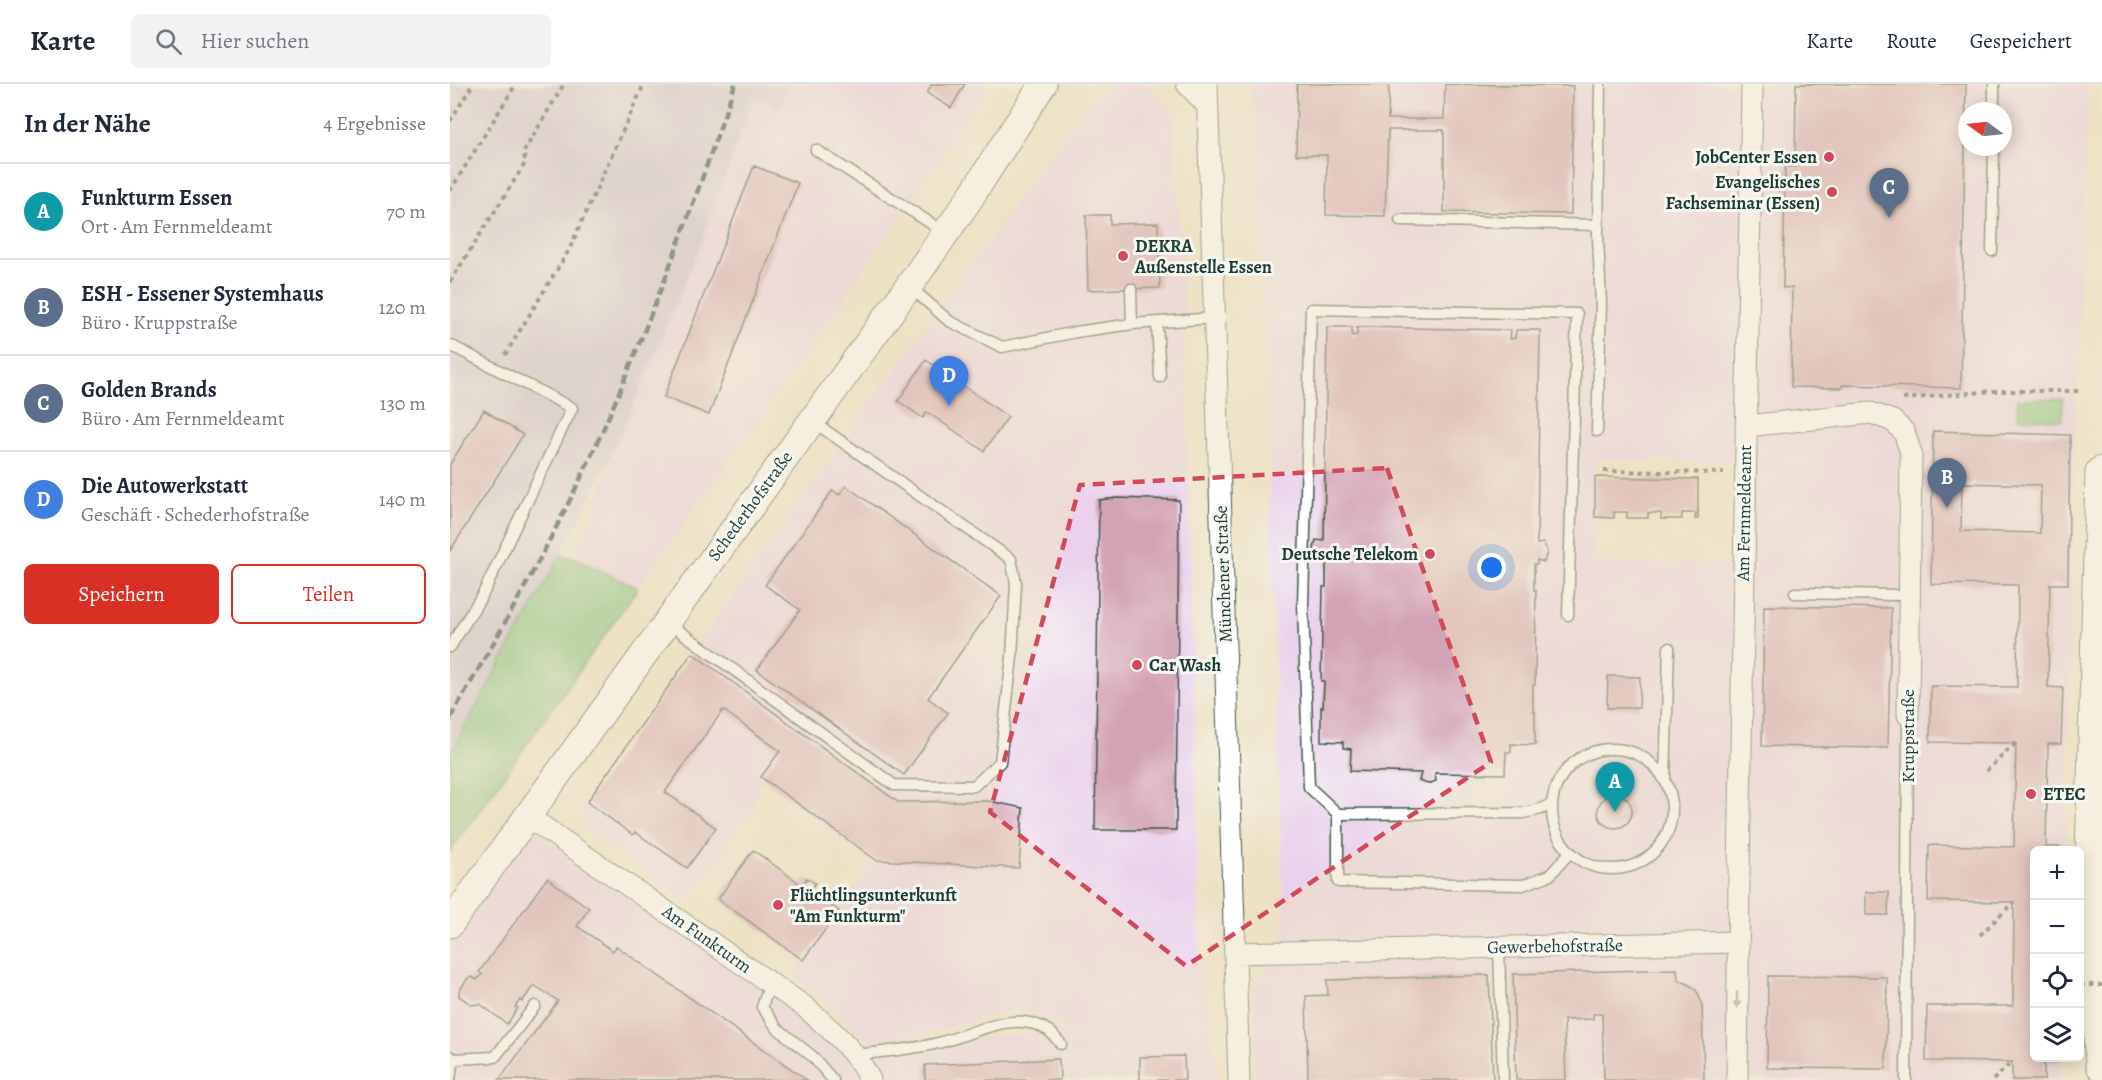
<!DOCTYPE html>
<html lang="de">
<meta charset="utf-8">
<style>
body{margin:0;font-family:Alegreya,serif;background:#f2f2f3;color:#1f2937}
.controls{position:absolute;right:18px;bottom:18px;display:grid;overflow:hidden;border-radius:9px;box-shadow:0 3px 15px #0003}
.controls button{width:54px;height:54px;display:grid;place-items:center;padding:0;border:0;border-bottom:2px solid #e0e1e3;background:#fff;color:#1f2937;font:30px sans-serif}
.compass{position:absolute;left:1508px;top:18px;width:54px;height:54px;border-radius:50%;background:#fff;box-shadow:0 3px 15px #0003;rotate:285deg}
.you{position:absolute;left:1042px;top:484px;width:21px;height:21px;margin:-15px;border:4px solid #fff;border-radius:50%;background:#1a73e8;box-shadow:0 0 0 9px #1a73e833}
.badge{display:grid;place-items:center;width:39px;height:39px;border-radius:50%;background:#d93025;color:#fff;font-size:20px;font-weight:700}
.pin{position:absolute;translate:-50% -50px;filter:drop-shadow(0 2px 3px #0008)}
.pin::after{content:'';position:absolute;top:32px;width:21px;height:18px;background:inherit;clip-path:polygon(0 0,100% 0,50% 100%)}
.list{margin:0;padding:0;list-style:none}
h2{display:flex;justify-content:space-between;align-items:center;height:78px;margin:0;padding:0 24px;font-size:26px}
h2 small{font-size:20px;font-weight:400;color:#747a83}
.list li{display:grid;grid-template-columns:39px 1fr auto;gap:18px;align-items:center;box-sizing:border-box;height:96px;padding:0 24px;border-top:2px solid #e0e1e3}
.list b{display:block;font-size:22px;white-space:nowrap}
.list p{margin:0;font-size:20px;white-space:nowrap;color:#747a83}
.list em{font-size:20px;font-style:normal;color:#747a83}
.actions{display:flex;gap:12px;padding:18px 24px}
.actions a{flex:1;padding:14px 0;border:2px solid #d93025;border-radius:9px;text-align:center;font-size:21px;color:#d93025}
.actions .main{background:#d93025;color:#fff}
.icon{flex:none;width:33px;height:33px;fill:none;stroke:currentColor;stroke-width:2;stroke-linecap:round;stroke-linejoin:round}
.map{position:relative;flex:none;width:1652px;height:996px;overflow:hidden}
header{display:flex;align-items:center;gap:36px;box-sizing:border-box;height:84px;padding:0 30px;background:#fff;border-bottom:2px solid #e0e1e3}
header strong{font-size:28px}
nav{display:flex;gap:33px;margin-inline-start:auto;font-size:21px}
.search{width:420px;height:54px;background:#f2f2f3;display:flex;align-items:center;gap:15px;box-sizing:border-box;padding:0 21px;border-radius:9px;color:#747a83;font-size:22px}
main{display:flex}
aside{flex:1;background:#fff}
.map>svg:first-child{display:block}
.built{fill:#ebd1ec;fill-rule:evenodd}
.industrial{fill:#cbbfd6}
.green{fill:#81c580;stroke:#50815a;stroke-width:1.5}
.building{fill:#d3a2b4;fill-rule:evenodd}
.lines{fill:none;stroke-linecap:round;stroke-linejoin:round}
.service-casing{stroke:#3e564a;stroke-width:13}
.minor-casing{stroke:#3e564a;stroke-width:23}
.tertiary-casing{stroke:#3e564a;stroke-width:29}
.motorway-casing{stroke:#3e564a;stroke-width:35}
.path{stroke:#3e564a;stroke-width:4;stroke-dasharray:4.5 4.5;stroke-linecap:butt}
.service{stroke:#fff;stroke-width:10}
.minor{stroke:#fff;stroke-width:21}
.tertiary{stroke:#fff;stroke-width:27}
.motorway{stroke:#fff;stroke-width:33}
.rail{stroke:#1f3d34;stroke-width:4.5;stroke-dasharray:9 4.5;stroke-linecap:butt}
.path-bridge{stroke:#3e564a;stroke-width:4;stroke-dasharray:4.5 4.5;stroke-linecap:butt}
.oneway{fill:#8f9e9a}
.marked{fill:none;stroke:#d1495b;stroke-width:4.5;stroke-dasharray:12 8;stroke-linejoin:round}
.poi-dot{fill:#d1495b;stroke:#f6f6f2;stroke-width:2}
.labels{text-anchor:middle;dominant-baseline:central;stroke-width:6;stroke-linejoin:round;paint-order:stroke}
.poi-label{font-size:18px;font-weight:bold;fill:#1f3d34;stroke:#f6f6f2;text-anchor:start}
.street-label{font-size:18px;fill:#1f3d34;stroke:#f6f6f2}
</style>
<header>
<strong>Karte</strong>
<div class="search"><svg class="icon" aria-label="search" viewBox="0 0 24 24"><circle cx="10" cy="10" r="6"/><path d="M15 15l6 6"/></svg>Hier suchen</div>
<nav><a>Karte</a><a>Route</a><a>Gespeichert</a></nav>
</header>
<main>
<aside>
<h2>In der Nähe<small>4 Ergebnisse</small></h2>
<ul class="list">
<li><span class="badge" style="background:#0f9aa8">A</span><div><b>Funkturm Essen</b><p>Ort · Am Fernmeldeamt</p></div><em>70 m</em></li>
<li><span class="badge" style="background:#5c6f8a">B</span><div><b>ESH - Essener Systemhaus</b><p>Büro · Kruppstraße</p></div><em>120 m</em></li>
<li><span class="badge" style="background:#5c6f8a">C</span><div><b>Golden Brands</b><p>Büro · Am Fernmeldeamt</p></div><em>130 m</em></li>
<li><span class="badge" style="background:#3f7fe0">D</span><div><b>Die Autowerkstatt</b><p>Geschäft · Schederhofstraße</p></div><em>140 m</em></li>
</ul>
<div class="actions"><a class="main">Speichern</a><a>Teilen</a></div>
</aside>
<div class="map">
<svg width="1652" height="996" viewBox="0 0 1652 996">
<rect width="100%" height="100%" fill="#f6f6f2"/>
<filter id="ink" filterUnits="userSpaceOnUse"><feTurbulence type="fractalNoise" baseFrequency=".0167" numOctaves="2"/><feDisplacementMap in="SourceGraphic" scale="12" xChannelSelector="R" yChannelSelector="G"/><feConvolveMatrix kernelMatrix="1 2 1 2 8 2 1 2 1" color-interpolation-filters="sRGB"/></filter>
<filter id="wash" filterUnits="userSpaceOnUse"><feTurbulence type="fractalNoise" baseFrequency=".008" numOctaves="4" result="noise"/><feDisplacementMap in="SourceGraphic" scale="24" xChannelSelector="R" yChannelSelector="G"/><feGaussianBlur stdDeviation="1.35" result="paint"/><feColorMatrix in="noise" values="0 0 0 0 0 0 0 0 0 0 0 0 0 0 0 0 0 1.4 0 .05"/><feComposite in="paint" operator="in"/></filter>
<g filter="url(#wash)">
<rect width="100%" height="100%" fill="#eee2c5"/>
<path class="built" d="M338,0H540L391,221L188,504L125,474L173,347L252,157L304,12L329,27Z
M672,0H689L706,7L723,28L735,240L750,874L769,996H0V861L83,746L380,950L422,963L366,910L343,893L423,779L311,693L302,726L236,817L138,747L132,733L133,723L416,325L636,22L662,2ZM566,925L621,945L429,963Z
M799,0H1638L1627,301L1616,766H1584V974H1611V996H806L803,905L834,851L809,44ZM1517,27H1553V63H1517ZM1145,375L1293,379L1290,481L1143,478Z"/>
<path class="industrial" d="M0,0H338L329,27L304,12L252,157L173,347L111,471L0,670Z"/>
<path class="green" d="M1567,315H1613V336L1568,334Z
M111,471L125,474L188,504L0,768V670Z"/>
<g id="blocks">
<path class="building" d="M482,0H515L501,24L477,9Z
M847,0H939L938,35H994L995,0L1123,2L1121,130L994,128V46H938L935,132L876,131L877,71H846Z
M1346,0H1516L1511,304L1392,301V304L1341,303L1342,203L1333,204L1335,83H1345Z
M304,82L348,99L259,331L214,313Z
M636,131H660V140L708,139L710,204L638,206Z
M877,243H902V252L907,251V243L1061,246L1060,255L1065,254L1066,246H1090L1087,460L1094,459L1097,468L1094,478L1087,476V480H1084V506H1086L1085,601H1083V627H1085V661L1061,660V668H1056L1055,690L985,689L986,697L978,700L969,697L971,689L900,687L901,665L893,664V658L871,657V623H873L874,597H871L873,503H876V478H874V473L865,474L864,465L866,456L874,457Z
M476,276L558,333L534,367L477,328L473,334L448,317Z
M34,326L73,351L0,467V380Z
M1483,347L1620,351L1618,500H1600L1598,603L1613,604L1611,660H1598L1596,763H1610V766H1584V974H1608V978H1594V996H1562V978L1476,977L1477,922H1563L1564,818L1478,817L1479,761L1564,763L1566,659L1480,658L1481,602L1567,603L1568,501L1481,500ZM1512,399L1591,401L1590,449L1511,447Z
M1145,393L1248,395V435H1245L1246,429H1232V435H1211V429H1198V434H1177V428H1164V434L1145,433Z
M396,402L551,512L478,614L498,629L454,691L307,586L350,526L315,501L383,406L389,411Z
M667,414L729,416L726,746H645L649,416Z
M1314,522L1441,524L1438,664L1312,662Z
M242,569L448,718L539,717L573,724L569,784L426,776L311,693L330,667L273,626L215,708L266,744L237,784L185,748L183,751L137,718Z
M1158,592L1190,593L1189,624H1157Z
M1148 727a17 17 0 1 1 34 0a17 17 0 1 1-34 0Z
M303,766L352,801L357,794L365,799L360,807L389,827L353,876L268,815Z
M97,794L139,824L127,842L163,867L166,862L357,996H49L108,917L84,901L72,918L70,916L65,923L68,924L57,940L30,920L22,921L9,912V907L18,894L22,893L27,896L32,890L29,888Z
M1416,808H1439L1438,831H1416Z
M1227,885L1228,896L1236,899L1245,905L1249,911L1252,922L1254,996H1154L1152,930H1143V935L1114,936L1116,996H1066L1063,890Z
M1039,891L1043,996H858L856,912L878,911L877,896Z
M1318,892L1437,893L1436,985L1317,984Z
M734,972L735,996H690V973Z
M609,975L610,996H475V981Z"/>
</g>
</g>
<g filter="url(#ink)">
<use href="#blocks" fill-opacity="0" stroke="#3e564a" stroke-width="1.5"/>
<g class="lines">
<defs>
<path id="service" d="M1544,0V27
M366,66L496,149
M950,136L1148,141
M1542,167L1544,63
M459,202L499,237L552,263L626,248L682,240L764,234
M681,205L682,240
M707,239L710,293
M0,261L122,324L33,510L0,563
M1147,347L1151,220L1148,154L1150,0
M1345,509L1445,511
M217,538L444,701L524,702L550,678L562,573L566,499L561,475L362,337
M1102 725a60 60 0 1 1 120 0a60 60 0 1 1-120 0Z
M1215,696L1219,564
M1102,720L1091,725L1073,729L888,730V798L1073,801L1100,791L1120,768
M888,730L859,703L853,521L861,225L1127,230L1118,531
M1049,863L1053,996
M320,899L312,923L327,944L362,972L383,996
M406,971C434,967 464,966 492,958C524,950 566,924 599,947C603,950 607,956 611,960
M0,972L3,975L0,995
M3,975L45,973L85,922
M1456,996L1458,631"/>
<path id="minor" d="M737,0L757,21
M757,0L789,996
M1296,342L1421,329L1443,337L1454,348L1461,369L1458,631
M77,732L355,923C382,947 404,964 420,996
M785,869L1288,858
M1287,996L1289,789L1302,0"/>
<path id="tertiary" d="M0,840L459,202L518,117L593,0"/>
<path id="motorway" d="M1652,389L1641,813L1652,980"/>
</defs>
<use href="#service" class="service-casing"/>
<use href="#minor" class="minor-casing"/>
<use href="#tertiary" class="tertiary-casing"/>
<use href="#motorway" class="motorway-casing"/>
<path class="path" d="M0,37L23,0
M0,107L66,0
M0,198L76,78L73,69L114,0
M55,271L119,166L194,0
M1453,315L1544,307H1632
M1154,387L1274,389
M1536,687L1566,659
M1530,851L1564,818
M1543,996L1562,978"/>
<use href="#service" class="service"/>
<use href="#minor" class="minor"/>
<use href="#tertiary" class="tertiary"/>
<use href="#motorway" class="motorway"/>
<path class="rail" d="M0,634C57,537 114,436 159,332C206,223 247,112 285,0"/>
<path class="path-bridge" d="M1630,901H1652"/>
</g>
<defs><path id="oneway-solid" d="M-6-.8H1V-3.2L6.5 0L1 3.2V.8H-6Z" transform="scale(1.5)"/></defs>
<use class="oneway" href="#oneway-solid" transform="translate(1287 916) rotate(90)"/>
</g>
<path d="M0 0H1652V996H0ZM937,384L1041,678L736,882L540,728L630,401Z" fill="#eee2c5" fill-opacity=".55" fill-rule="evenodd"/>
<path class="marked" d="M937,384L1041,678L736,882L540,728L630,401Z"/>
<g class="poi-dot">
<circle cx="1379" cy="73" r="6"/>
<circle cx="1382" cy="108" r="6"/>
<circle cx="673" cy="172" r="6"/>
<circle cx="980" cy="470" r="6"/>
<circle cx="687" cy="581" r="6"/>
<circle cx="1581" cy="710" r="6"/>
<circle cx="328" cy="821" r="6"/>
</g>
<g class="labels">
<g class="poi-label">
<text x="1367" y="73" text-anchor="end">JobCenter Essen</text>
<text x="1370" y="98" text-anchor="end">Evangelisches<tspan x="1370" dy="21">Fachseminar (Essen)</tspan></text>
<text x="685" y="162">DEKRA<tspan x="685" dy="21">Außenstelle Essen</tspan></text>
<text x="968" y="470" text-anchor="end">Deutsche Telekom</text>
<text x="699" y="581">Car Wash</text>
<text x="1593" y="710">ETEC</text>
<text x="340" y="811">Flüchtlingsunterkunft<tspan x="340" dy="21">"Am Funkturm"</tspan></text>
</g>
<g class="street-label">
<text transform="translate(300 422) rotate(-54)">Schederhofstraße</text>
<text transform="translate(1294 429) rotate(-89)">Am Fernmeldeamt</text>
<text transform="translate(773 490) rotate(-92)">Münchener Straße</text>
<text transform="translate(1458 652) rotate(-90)">Kruppstraße</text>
<text transform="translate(257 855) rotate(35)">Am Funkturm</text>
<text transform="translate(1105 862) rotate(-1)">Gewerbehofstraße</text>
</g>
</g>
</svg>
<div class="controls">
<button>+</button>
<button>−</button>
<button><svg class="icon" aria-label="locate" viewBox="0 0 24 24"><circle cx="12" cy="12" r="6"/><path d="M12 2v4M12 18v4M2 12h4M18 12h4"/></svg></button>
<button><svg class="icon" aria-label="layers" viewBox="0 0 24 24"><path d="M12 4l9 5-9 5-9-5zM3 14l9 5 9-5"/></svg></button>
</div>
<svg class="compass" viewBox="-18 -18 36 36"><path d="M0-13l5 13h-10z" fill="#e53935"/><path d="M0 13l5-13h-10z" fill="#747a83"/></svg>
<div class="you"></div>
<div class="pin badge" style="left:1165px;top:728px;background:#0f9aa8">A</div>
<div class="pin badge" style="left:1497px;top:424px;background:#5c6f8a">B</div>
<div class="pin badge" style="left:1439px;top:134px;background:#5c6f8a">C</div>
<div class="pin badge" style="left:499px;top:322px;background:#3f7fe0">D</div>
</div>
</main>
